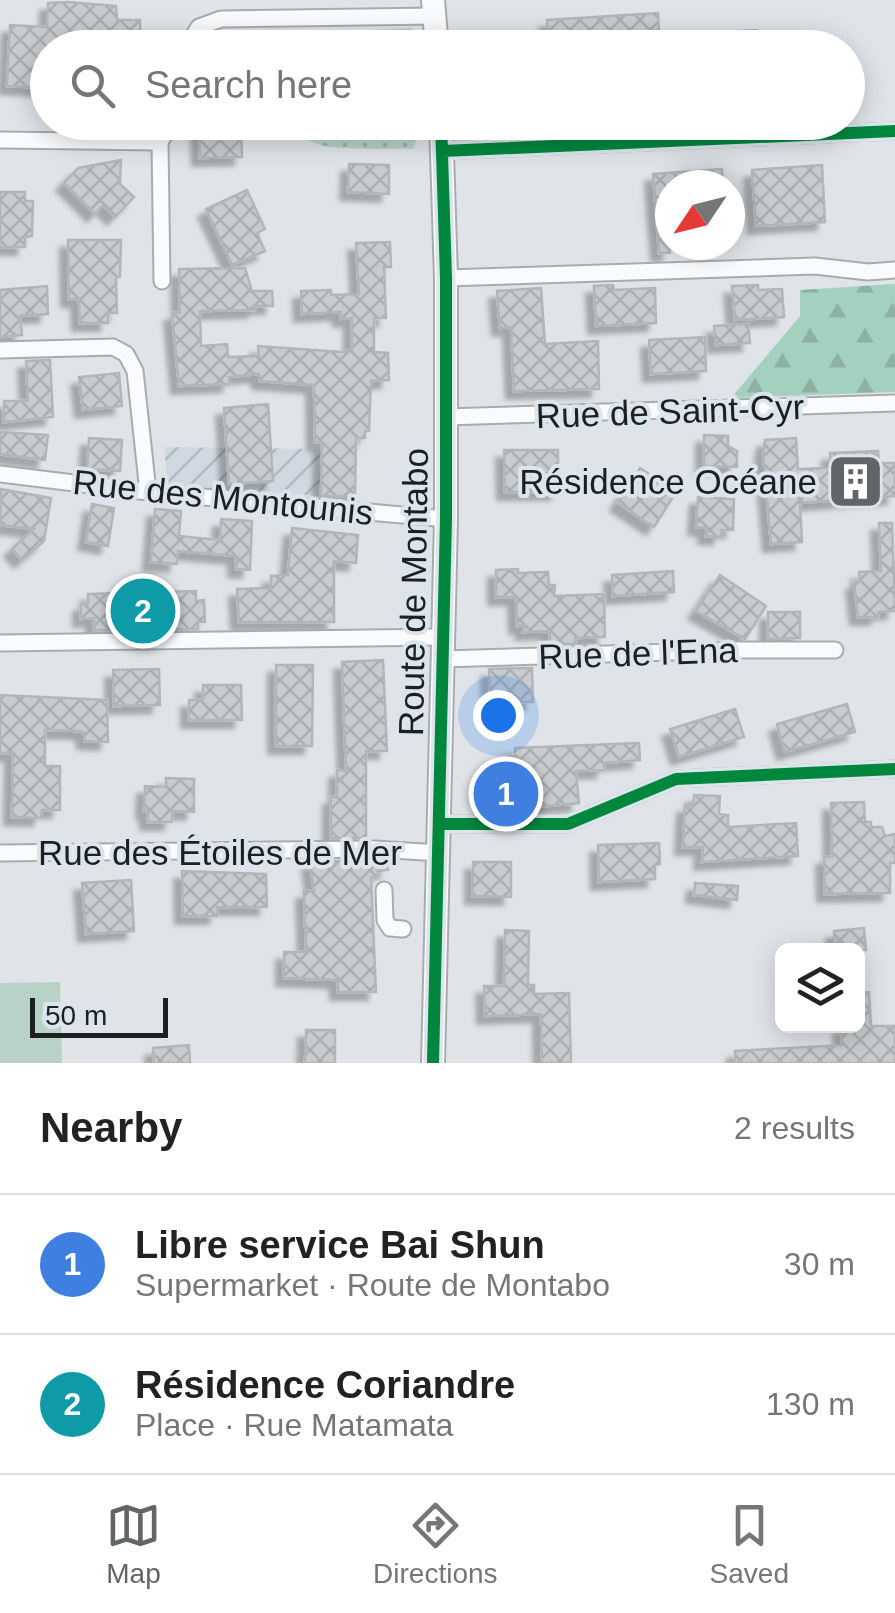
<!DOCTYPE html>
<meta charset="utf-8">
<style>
body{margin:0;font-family:Helvetica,sans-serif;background:#f6f6f6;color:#222}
.controls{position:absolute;right:30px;bottom:30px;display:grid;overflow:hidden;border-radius:15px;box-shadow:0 5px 25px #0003}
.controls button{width:90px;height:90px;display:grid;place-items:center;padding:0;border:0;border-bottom:2px solid #e0e0e0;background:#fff;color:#222;font:50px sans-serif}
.compass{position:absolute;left:655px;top:170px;width:90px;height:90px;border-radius:50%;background:#fff;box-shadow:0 5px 25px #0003;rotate:235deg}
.scale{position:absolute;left:30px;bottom:25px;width:138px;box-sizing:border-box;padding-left:10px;border:5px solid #1d2023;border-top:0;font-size:28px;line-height:35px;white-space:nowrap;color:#1d2023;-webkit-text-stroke:8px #dce4ec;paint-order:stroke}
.you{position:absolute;left:498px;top:715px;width:35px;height:35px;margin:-25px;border:8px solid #fff;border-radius:50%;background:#1a73e8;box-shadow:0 0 0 15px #1a73e833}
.badge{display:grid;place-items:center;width:65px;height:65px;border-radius:50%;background:#616568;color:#fff;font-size:32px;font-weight:700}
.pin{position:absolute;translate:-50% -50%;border:5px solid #fff;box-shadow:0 2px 10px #0006}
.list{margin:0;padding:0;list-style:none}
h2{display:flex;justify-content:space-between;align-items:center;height:130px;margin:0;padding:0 40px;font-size:42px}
h2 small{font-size:32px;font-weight:400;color:#767676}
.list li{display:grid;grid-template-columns:65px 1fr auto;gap:30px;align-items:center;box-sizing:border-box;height:140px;padding:0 40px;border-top:2px solid #e0e0e0}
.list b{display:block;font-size:38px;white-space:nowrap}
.list p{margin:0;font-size:32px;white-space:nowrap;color:#767676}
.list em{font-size:32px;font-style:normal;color:#767676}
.icon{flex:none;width:55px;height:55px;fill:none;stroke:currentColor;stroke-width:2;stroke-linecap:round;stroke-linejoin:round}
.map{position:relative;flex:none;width:895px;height:1063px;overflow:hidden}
.search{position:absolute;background:#fff;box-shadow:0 5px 25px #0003;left:30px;right:30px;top:30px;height:110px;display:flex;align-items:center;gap:25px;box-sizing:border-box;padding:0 35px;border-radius:55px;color:#767676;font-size:38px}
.sheet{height:410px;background:#fff}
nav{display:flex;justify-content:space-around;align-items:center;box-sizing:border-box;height:140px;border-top:2px solid #e0e0e0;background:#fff;font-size:28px;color:#767676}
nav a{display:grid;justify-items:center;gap:5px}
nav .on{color:#616568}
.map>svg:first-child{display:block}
.industrial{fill:url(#industrial-furrows)}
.grass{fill:url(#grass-dots)}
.forest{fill:url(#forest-firs)}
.pitch{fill:#b8d2c8}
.building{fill:url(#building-cross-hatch);stroke:#b3b6b9;stroke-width:2.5;filter:url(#shadow)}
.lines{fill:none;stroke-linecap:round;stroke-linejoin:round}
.minor-casing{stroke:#a9acaf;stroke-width:19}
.secondary-casing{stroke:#a9acaf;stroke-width:26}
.minor{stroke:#fafbfc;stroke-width:15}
.secondary{stroke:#fafbfc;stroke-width:22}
.cycleway-casing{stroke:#dce4ec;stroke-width:19}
.cycleway{stroke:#00873e;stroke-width:12}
.labels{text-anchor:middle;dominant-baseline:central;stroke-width:8;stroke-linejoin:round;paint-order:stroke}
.street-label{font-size:35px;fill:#1d2023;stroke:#dce4ec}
.poi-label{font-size:35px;fill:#1d2023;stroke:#dce4ec;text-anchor:end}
</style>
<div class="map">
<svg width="895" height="1063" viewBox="0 0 895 1063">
<defs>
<pattern id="industrial-furrows" width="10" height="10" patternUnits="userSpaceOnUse" patternTransform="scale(2.5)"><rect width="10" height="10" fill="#d0d8e2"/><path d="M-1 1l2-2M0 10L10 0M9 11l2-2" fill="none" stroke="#b2b9c2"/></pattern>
<pattern id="grass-dots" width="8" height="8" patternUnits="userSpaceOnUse" patternTransform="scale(2.5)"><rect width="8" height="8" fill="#b8d2c8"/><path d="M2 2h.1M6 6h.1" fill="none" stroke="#9eb4ac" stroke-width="1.8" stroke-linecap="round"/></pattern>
<pattern id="forest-firs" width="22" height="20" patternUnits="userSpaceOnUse" patternTransform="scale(2.5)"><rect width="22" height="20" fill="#a4d0bf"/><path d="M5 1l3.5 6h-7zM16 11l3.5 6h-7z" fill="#8db2a4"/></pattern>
<pattern id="building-cross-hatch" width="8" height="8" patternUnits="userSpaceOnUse" patternTransform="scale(2.5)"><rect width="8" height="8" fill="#c9cccf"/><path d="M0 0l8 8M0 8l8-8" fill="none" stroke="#acafb1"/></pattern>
<filter id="shadow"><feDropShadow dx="-8" dy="8" stdDeviation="2.5" flood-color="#0004"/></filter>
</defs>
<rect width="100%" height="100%" fill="#e0e4e8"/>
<path class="industrial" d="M164,447L322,449L321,496L168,486Z"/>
<path class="grass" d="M412,28L414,47H290L289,34Z
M423,122L413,149C390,148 332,152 312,142C304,138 300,131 299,123Z"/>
<path class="forest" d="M895,284V392L731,398L800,316V290Z"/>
<path class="pitch" d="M60,982L62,1063H0V983Z"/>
<path class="building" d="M67,2L116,6L117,20H140L141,48H48V88L7,86L10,25L47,27L48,3Z
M658,13L659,30L604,34L605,48H549L547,20Z
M757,30L759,48H720L719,32Z
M241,124L242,157L200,158L199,125Z
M121,160L120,184L134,197L115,217L103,205L95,214L64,183L78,168Z
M349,164L389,165V194L348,192Z
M822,165L825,222L756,226L752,170Z
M722,169L723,185H670V253H659L653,174Z
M247,190L265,229L257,233L265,251L232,265L206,209Z
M0,192H25V201H33L32,236L25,237V247H0Z
M68,240H121L120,277H116L117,313H108V323H80L79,299H69Z
M390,242L391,267H384L386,318H374V352L388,353L389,380L371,381L369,431H365V438H356L355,497L321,496L322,442H315L314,385L260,381L259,374L229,377L230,384L179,386L172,313H180L179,269L245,268L252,291H272L273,306H255V310L200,311L201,346L227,344L228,357L259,356L258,346L342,352L352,350V318L341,319V312L302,314L301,291L331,290V295L359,294L356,243Z
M613,285L614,290L655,288L656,323L596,326L594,286Z
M758,285V290L782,289L784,317L735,320L732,286Z
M47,286L48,314L20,316L22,335L0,337V290Z
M541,288L545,344L598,341L599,389L514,391L511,327L500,328L497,291Z
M748,324L750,343L716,345L714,326Z
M705,337L706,371L651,374L649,340Z
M50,360L53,417L4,422V401H28L26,361Z
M119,373L122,406L83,410L79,377Z
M268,404L273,481L229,484L224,408Z
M0,432L48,435L45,460L0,454Z
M704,435L728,436V446L737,451V467L704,466Z
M89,438L122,440L120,471L87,469Z
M796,438L798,469L831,468L830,453L878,451L879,463H895V496L800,503L802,542L771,544L763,453L765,440Z
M504,450H558V492H505Z
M640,468L676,492L654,527L618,503Z
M1,489L51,498L44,541L22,560L12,549L34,529L0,525Z
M698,497L734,499L733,530H721V537L706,536L707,528L696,527Z
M92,504L114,508L108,546L86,542Z
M155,509L181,511L179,536L220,540L221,519L252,521L250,570L236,569V556L226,555L178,551L177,564L151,562Z
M879,523H892L895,611L878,612V617H858L854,582H860L859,572L881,571Z
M292,528L358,535L356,563L334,561V622H239L237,589L271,588V576L288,575Z
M518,569V573L548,572L549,585H555L554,596L604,594L605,637L575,638V644H550V631L523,632L525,625L517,626L516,597H496V570Z
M673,571L674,592L613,596L612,575Z
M720,575L766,606L745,639L696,611Z
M196,591V601L204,600L205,622H198V629L94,630V618L81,619V604H88V594Z
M768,612H800V638L768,639Z
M383,660L387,751H366V838H331V797H337V770L346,771L342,662Z
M276,665H313L312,746H276Z
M532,668L533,702H490L489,669Z
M159,669L160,705L114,706L113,670Z
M203,685H241L242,720H189V700H203Z
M0,695L107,700L108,742L85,741L84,733L80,731L45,730V766H60V810H42L41,818L12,817L13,753H0Z
M847,704L855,732L785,752L777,724Z
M735,709L744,737L679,757L670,729Z
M639,743L640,760L604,763V770L576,771L579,803L491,811L488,780L516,778L515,748Z
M166,778L194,779V812L172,811V822H148V811H144L145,786L166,787Z
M694,795L720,796L719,814L728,815V827L796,823L798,856L702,862L703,847H683L685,805L693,806Z
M864,802L865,822H871V827H882L885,836L895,834V863H890V893L825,894L824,857H832L831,803Z
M659,843L660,864L655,865V879L599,882L598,845Z
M322,861H387L388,870L378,871V876L371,877L376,992H338V980L284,978V952H306L304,891H314L310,862Z
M473,862H511V897L473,896Z
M182,871L266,874L267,907H217V916H183Z
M131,880L134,931L86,934L82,883Z
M695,883L738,886L737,900L694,895Z
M864,928L866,950H835L834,931Z
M505,930L529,931L528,985H534V994L569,993L571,1063H542L541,1014L485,1016L484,986H504Z
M869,992L871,1026H895V1063H735V1051L842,1045L841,1026H858V993Z
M306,1030H335V1063H305Z
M189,1045L190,1063H154L153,1048Z"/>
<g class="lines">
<defs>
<path id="minor" d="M185,48L199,27L221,19L435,16
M0,140L160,142
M443,151L895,131
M446,278L815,266L868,272L895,270
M162,281L160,142L172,122
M0,350L113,347L126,354L135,371L148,492
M445,417L895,403
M0,474L148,492L446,519
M0,643L443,637
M442,659L738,650H835
M440,824H568L676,779L895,769
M0,853L375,849L440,853
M384,890L385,920L390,928L403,929"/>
<path id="secondary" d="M433,0L437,48
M433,1063L446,519V278L441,122"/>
</defs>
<use href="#minor" class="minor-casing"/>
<use href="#secondary" class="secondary-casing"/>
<use href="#minor" class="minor"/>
<use href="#secondary" class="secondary"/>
<defs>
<path id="cycleway" d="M443,151L895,131
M440,824H568L676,779L895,769
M433,1063L446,519V278L441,122"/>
</defs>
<use href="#cycleway" class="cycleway-casing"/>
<use href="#cycleway" class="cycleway"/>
</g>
<defs>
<symbol id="building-square" viewBox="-11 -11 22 22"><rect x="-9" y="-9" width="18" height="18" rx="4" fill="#616568" stroke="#dce4ec"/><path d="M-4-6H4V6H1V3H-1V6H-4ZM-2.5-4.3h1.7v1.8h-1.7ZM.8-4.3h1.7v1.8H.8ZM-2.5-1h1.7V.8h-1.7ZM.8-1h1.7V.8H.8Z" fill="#fff"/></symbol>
</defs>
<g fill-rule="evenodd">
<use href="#building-square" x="824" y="450" width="63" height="63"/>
</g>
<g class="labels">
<g class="street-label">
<text transform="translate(670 411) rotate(-2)">Rue de Saint-Cyr</text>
<text transform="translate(223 497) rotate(6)">Rue des Montounis</text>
<text transform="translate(413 592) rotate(-89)">Route de Montabo</text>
<text transform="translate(638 653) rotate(-2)">Rue de l'Ena</text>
<text x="220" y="852">Rue des Étoiles de Mer</text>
</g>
<g class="poi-label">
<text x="817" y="481">Résidence Océane</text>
</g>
</g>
</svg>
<div class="controls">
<button><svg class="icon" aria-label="layers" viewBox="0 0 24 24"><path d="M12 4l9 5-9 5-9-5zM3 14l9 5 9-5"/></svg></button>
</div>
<svg class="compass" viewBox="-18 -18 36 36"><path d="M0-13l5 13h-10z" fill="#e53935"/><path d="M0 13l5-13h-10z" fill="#767676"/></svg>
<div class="scale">50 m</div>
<div class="you"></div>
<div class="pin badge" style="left:506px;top:794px;background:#3f7fe0">1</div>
<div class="pin badge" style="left:143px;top:611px;background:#0f9aa8">2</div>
<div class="search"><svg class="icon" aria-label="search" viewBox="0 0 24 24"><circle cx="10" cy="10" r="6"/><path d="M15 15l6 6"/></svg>Search here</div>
</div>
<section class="sheet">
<h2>Nearby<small>2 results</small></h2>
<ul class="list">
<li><span class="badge" style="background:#3f7fe0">1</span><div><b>Libre service Bai Shun</b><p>Supermarket · Route de Montabo</p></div><em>30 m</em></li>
<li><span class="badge" style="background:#0f9aa8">2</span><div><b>Résidence Coriandre</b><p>Place · Rue Matamata</p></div><em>130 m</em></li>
</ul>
</section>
<nav>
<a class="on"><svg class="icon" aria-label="map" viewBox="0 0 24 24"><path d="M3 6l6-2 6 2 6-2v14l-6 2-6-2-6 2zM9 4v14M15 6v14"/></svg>Map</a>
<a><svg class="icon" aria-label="directions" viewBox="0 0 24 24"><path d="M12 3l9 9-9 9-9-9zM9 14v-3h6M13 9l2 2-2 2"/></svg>Directions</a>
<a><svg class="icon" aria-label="saved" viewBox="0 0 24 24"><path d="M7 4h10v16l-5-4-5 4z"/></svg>Saved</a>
</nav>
